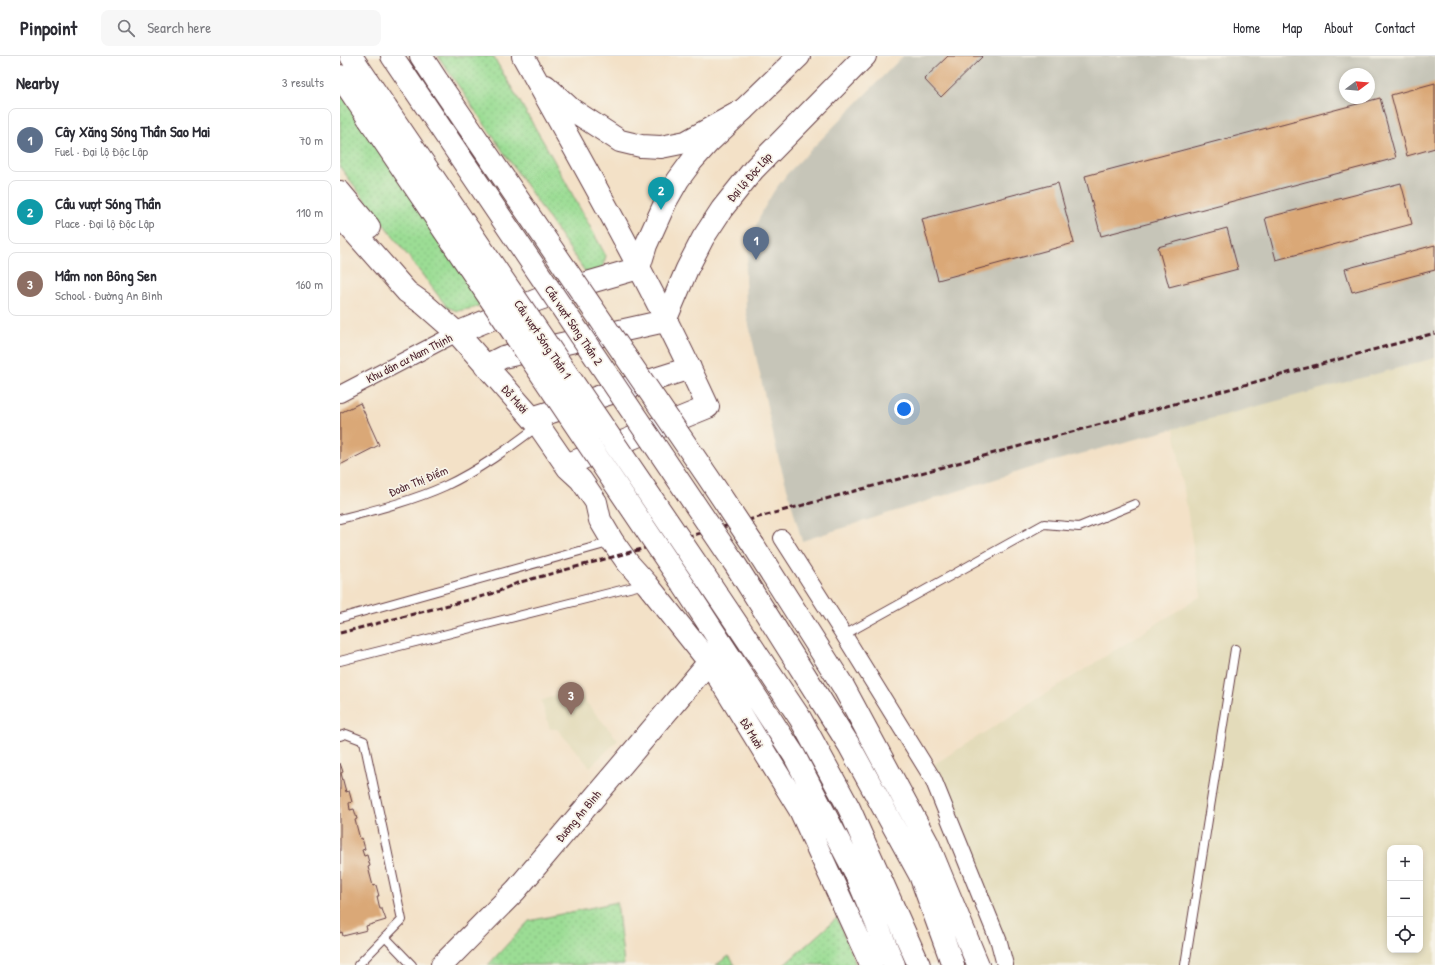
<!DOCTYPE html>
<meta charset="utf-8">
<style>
body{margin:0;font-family:"Patrick Hand",sans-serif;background:#f7f7f7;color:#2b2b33}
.controls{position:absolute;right:12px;bottom:12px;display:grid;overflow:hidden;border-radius:8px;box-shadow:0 2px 6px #0003}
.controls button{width:36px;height:36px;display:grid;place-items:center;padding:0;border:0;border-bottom:1px solid #e1e1e2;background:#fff;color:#2b2b33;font:20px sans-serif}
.compass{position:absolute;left:999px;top:12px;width:36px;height:36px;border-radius:50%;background:#fff;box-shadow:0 2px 6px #0003;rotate:74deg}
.you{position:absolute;left:564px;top:353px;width:14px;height:14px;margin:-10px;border:3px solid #fff;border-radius:50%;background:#1a73e8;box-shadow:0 0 0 6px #1a73e833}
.badge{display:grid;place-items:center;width:26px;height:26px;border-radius:50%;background:#0b8043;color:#fff;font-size:13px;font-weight:700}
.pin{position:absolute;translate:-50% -33px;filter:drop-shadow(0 1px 2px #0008)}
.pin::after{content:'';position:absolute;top:21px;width:14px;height:12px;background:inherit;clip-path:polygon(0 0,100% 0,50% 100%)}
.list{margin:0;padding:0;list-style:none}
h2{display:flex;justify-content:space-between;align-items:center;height:52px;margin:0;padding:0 16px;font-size:17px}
h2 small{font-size:13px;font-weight:400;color:#7c7c81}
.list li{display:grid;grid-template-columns:26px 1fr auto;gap:12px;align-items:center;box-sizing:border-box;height:64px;margin:0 8px 8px;padding:0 8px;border:1px solid #e1e1e2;border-radius:8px}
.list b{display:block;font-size:15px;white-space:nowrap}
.list p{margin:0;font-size:13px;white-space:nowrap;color:#7c7c81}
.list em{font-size:13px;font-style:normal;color:#7c7c81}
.icon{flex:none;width:22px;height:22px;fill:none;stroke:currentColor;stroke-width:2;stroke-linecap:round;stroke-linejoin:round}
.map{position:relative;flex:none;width:1095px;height:909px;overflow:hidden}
header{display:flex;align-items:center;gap:24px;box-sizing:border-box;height:56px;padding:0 20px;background:#fff;border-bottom:1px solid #e1e1e2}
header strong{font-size:19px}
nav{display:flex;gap:22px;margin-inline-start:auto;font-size:14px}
.search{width:280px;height:36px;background:#f7f7f7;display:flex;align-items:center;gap:10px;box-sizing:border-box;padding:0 14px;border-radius:8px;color:#7c7c81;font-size:15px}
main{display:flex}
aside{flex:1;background:#fff}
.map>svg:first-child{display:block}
.built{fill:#e3dbba;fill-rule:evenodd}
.industrial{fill:#c6c5b8;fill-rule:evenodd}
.green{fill:url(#green-dots);stroke:#727e60}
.building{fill:#daa877}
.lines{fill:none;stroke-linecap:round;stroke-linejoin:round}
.lane-casing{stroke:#633c42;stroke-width:10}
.street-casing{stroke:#633c42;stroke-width:18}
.secondary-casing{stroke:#633c42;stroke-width:24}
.highway-casing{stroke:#633c42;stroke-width:24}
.lane{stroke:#fff;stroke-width:8}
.street{stroke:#fff;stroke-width:16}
.secondary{stroke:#fff;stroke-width:22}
.highway{stroke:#fff;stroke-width:22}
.rail{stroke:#4a1f2b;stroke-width:3;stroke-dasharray:6 3;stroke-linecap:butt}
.highway-bridge-casing{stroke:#633c42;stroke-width:24;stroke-linecap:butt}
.highway-bridge{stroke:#fff;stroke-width:22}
.labels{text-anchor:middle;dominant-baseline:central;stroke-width:3.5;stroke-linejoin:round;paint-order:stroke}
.street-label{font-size:12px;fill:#4a1f2b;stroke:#f7f3e8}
</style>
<header>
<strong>Pinpoint</strong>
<div class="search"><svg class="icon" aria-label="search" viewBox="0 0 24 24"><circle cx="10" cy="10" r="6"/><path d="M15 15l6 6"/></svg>Search here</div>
<nav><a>Home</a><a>Map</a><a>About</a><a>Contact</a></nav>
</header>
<main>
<aside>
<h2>Nearby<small>3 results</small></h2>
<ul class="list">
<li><span class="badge" style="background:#5c6f8a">1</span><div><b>Cây Xăng Sóng Thần Sao Mai</b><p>Fuel · Đại lộ Độc Lập</p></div><em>70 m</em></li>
<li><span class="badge" style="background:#0f9aa8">2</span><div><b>Cầu vượt Sóng Thần</b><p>Place · Đại lộ Độc Lập</p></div><em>110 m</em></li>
<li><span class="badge" style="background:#8d6e63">3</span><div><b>Mầm non Bông Sen</b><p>School · Đường An Bình</p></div><em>160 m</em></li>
</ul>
</aside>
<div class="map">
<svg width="1095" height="909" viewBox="0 0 1095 909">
<defs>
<pattern id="green-dots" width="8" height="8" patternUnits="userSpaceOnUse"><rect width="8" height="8" fill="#9bdd94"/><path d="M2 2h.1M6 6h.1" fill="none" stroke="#87bd80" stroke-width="1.8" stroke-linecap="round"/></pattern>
</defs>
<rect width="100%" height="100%" fill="#f7f3e8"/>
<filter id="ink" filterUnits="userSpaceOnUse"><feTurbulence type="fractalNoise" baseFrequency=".025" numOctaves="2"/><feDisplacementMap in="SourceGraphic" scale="8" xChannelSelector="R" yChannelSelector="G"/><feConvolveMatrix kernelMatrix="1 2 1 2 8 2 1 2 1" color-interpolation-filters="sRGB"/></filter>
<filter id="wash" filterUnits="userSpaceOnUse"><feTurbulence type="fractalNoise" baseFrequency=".012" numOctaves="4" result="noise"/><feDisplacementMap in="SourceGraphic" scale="16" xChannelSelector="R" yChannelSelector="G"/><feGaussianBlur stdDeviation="0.9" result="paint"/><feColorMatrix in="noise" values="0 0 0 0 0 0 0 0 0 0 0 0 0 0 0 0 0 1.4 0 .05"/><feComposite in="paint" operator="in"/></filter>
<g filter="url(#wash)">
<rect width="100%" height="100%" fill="#f3e1c7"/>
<path class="built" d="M1095,302V909H664L585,714L861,540L834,372ZM1050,792H1080V894H1050Z
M234,632L278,684L250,711L217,673H210L201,645Z"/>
<path class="industrial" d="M563,0H1095V302L696,410L462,485L438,400L406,255L405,216L409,195L414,174L423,154L434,135L447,118ZM1005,18H1029V42H1005Z"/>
<path class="green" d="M98,0H153L207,92L266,200L263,210L258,216L246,217Z
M0,36L144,248L134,252L117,255L107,251L0,111Z
M277,846L284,909H148L189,865Z
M497,862L516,909H444Z
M389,900L395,909H376Z"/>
<g id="blocks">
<path class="building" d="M608,0H643L601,41L584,23Z
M1095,27V92L1067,100L1051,39Z
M1040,42L1056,102L761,180L745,120Z
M718,127L734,187L598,224L582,163Z
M1061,127L1072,168L936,204L925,162Z
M887,172L898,213L829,231L818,191Z
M1095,189V214L1012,236L1005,213Z
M20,347L39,389L0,409V357Z
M0,707L3,716L1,717L6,736L9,735L12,746L9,747L10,754L14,753L17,763L15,764L20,783L22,782L25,793L22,794L24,800L27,799L30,810L28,811L33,830L36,829L39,840H37L40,853H42L46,864L26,870L27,874L3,880L2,876L0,877Z"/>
</g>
</g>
<g filter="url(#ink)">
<use href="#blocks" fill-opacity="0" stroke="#633c42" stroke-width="1"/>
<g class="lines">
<defs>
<path id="lane" d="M0,463C35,454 72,445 105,430C139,414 169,392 198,370
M0,562L272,486
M504,579L704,468L739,471L795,448
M0,605L305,528
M0,680L6,678L24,685L62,864L18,909
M45,881L72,909
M845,909L895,593"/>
<path id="street" d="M0,338L117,277
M442,482L504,579L593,723L659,886L665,909"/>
<path id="secondary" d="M299,212L306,189L326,145L338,124L352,105L368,87L403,54L459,0
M325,265L347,213L363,182L382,153L414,113L525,0
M102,909L176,834L369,606"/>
<path id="highway" d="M11,0L46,52
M52,0L75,34
M81,0L98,26
M183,0C247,115 313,231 368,351L226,409
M0,20L29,63
M206,30L231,53L280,85L301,90L321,91L346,86L403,54
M0,136L29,171
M0,160L67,236L84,248L117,277L199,370L228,412L241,424L256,446L260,464L273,486L288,507L307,528L369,606L460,754L531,909
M117,277L197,244L247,227L299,212
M145,310L163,301L325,265
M192,362L350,312
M414,490L503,630L588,788L638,909
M393,505L509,689L580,819L613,909
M360,513L460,662L509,752L579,909
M340,524L454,699L514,814L554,909"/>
</defs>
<use href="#lane" class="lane-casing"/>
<use href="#street" class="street-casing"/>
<use href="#secondary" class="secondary-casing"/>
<use href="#highway" class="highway-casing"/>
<use href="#lane" class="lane"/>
<use href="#street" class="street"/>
<use href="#secondary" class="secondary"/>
<use href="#highway" class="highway"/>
<path class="rail" d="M0,577L155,537L177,527L1095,277"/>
<defs>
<path id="highway-bridge" d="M98,26L368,421L414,490
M75,34L393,505
M46,52L360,513
M29,63L340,524"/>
</defs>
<use href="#highway-bridge" class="highway-bridge-casing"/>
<use href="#highway-bridge" class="highway-bridge"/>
</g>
</g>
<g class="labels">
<g class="street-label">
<text transform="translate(409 121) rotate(-49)">Đại lộ Độc Lập</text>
<text transform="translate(234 269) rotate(56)">Cầu vượt Sóng Thần 2</text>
<text transform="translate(203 283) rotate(56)">Cầu vượt Sóng Thần 1</text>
<text transform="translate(69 302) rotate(-27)">Khu dân cư Nam Thịnh</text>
<text transform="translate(175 343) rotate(48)">Đỗ Mười</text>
<text transform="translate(78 425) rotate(-22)">Đoàn Thị Điểm</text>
<text transform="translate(412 677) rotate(59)">Đỗ Mười</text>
<text transform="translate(238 760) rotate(-50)">Đường An Bình</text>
</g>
</g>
</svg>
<div class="controls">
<button>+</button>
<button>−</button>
<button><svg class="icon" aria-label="locate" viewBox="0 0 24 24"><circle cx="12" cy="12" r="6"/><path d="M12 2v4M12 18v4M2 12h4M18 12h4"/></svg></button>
</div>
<svg class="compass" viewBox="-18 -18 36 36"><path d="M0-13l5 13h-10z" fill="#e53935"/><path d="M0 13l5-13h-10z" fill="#7c7c81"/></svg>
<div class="you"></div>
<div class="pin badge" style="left:416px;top:204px;background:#5c6f8a">1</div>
<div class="pin badge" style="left:321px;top:154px;background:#0f9aa8">2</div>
<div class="pin badge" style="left:231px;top:659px;background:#8d6e63">3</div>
</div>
</main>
